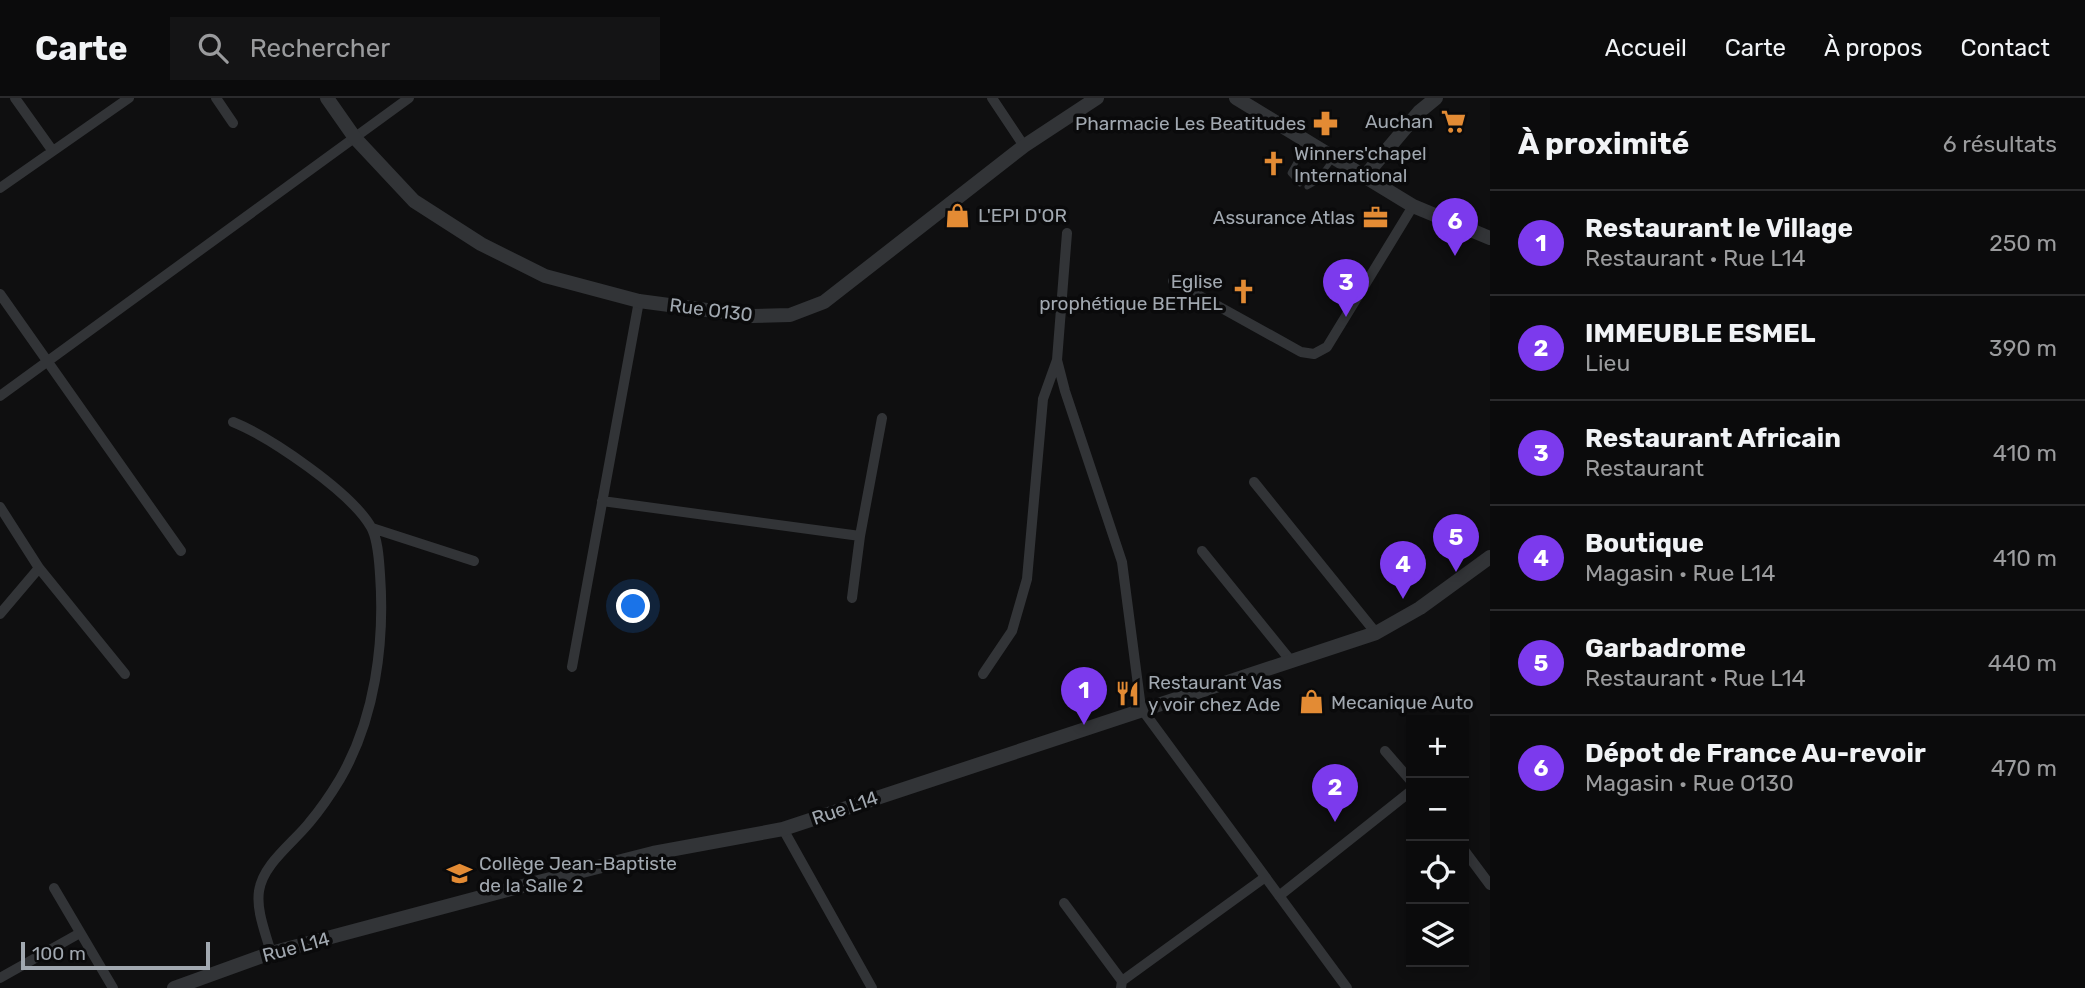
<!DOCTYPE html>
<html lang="fr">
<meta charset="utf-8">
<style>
body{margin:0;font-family:Rubik,sans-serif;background:#141415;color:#f1f3f6}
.controls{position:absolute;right:21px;bottom:21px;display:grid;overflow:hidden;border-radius:0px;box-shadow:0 4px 10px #0003}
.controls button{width:63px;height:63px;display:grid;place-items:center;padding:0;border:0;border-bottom:2px solid #2b2b2d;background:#0b0b0c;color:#f1f3f6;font:35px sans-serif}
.scale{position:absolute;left:21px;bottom:18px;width:189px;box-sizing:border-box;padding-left:7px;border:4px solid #a1a8b0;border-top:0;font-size:19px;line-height:24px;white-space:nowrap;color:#a1a8b0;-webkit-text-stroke:5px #0a0a0b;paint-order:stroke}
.you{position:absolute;left:634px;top:509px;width:24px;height:24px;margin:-18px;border:5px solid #fff;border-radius:50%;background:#1a73e8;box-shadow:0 0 0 10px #1a73e833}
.badge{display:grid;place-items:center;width:46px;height:46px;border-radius:50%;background:#7c3aed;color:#fff;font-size:23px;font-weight:700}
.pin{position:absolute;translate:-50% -58px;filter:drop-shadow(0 2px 4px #0008)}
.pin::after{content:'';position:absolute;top:37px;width:24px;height:21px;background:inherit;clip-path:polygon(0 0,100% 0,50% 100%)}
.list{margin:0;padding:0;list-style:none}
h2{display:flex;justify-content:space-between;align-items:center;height:91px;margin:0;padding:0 28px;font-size:30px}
h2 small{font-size:23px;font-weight:400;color:#9a9b9d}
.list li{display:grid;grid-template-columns:46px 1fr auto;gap:21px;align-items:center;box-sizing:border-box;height:105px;padding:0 28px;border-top:2px solid #2b2b2d}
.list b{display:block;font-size:26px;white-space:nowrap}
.list p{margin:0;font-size:23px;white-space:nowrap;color:#9a9b9d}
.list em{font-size:23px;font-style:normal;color:#9a9b9d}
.icon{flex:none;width:38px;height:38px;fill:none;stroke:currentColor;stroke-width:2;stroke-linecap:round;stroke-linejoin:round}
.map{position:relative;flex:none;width:1490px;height:890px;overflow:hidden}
header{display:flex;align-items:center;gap:42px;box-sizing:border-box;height:98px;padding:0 35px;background:#0b0b0c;border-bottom:2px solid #2b2b2d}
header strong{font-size:33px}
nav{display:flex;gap:38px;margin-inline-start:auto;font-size:24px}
.search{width:490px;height:63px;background:#141415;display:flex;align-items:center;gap:18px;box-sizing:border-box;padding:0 24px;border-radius:0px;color:#9a9b9d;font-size:26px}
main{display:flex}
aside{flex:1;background:#0b0b0c}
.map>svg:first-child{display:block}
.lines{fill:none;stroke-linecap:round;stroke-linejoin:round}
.service{stroke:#323437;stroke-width:5}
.minor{stroke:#323437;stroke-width:10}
.tertiary{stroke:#323437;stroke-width:14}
.labels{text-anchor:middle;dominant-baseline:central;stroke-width:7;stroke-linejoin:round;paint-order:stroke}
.poi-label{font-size:19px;fill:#a1a8b0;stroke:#0a0a0b;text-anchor:start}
.street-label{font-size:19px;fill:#a1a8b0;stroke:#0a0a0b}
</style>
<header>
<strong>Carte</strong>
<div class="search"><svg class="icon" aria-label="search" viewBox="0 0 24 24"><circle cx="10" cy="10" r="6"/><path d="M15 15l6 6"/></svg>Rechercher</div>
<nav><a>Accueil</a><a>Carte</a><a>À propos</a><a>Contact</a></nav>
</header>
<main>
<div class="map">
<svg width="1490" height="890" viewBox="0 0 1490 890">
<rect width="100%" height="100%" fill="#0f0f10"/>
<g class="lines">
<path class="service" d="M1300,86L1290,75L1307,45
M1307,89L1316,84L1332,62"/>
<path class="minor" d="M15,0L52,52
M216,0L233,25
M992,0L1024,48
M0,90L129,0
M1067,135L1057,262L1065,293L1122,464L1141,610L1347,890
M1173,183L1301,254L1314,256L1327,249L1413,108
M0,196L181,453
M0,298L409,0
M233,324C270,339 351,394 371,429C378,441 379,462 380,476C385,545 375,621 340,681C331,696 320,712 309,725C293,745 263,766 259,793C256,813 266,836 271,855
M1254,384L1376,535
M602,403L860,438
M0,409L39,470L0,516
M372,430L474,463
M1202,453L1291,563
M39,470L125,576
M852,500L860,438L882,320
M572,569L639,203
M983,576L1012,533L1027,481L1043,301L1057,262
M1385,653L1411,683
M783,731L872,890
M1464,752L1490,787
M54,790L113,890
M1279,798L1411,693
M1064,805L1122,883
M0,880L80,835
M1121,890L1122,883L1264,780"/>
<path class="tertiary" d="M327,0L355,40L414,103L481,146L545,178L639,203L752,218L790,217L824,204L1024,48L1097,0
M1236,0L1413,108L1490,140
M1364,79L1419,14L1436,0
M174,890L271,855L511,791L653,755L783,731L1376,535L1420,510L1490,459"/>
</g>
<defs>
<symbol id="supermarket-bare" viewBox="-9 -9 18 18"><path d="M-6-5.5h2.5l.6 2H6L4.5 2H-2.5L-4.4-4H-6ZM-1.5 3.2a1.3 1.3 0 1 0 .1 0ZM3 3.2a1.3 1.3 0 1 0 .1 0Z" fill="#e38b34" stroke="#0a0a0b" stroke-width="2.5" paint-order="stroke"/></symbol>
<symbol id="pharmacy-bare" viewBox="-9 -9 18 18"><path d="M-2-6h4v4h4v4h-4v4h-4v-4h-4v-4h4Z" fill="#e38b34" stroke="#0a0a0b" stroke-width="2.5" paint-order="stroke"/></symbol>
<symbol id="church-bare" viewBox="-9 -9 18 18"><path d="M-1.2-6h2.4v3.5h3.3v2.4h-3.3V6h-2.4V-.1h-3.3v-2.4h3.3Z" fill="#e38b34" stroke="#0a0a0b" stroke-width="2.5" paint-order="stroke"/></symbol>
<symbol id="shop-bare" viewBox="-9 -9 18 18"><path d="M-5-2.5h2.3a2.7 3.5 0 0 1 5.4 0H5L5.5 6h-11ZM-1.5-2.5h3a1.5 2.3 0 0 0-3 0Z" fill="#e38b34" stroke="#0a0a0b" stroke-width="2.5" paint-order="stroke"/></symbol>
<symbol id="office-bare" viewBox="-9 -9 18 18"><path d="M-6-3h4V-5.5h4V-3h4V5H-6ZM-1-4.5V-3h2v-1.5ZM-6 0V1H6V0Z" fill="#e38b34" stroke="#0a0a0b" stroke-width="2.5" paint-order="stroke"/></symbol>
<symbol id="restaurant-bare" viewBox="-9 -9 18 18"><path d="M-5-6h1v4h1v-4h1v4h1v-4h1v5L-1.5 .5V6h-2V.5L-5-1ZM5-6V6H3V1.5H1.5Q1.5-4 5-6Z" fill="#e38b34" stroke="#0a0a0b" stroke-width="2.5" paint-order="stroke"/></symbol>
<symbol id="school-bare" viewBox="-9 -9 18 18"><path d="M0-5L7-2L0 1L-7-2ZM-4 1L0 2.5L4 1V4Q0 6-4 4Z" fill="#e38b34" stroke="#0a0a0b" stroke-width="2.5" paint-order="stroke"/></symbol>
</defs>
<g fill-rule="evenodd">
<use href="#supermarket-bare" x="1436" y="6" width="35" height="35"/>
<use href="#pharmacy-bare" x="1308" y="8" width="35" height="35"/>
<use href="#church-bare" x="1256" y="48" width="35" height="35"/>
<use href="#shop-bare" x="940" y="100" width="35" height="35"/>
<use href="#office-bare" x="1358" y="102" width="35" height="35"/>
<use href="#church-bare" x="1226" y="176" width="35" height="35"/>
<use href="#restaurant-bare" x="1110" y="578" width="35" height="35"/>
<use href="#shop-bare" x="1294" y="586" width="35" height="35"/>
<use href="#school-bare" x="442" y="758" width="35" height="35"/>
</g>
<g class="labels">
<g class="poi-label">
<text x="1433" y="23" text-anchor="end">Auchan</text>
<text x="1306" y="25" text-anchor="end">Pharmacie Les Beatitudes</text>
<text x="1294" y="55">Winners'chapel<tspan x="1294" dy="22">International</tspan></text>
<text x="978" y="117">L'EPI D'OR</text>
<text x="1355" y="119" text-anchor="end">Assurance Atlas</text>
<text x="1223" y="183" text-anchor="end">Eglise<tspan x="1223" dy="22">prophétique BETHEL</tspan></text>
<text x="1148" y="584">Restaurant Vas<tspan x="1148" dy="22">y voir chez Ade</tspan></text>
<text x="1331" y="604">Mecanique Auto</text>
<text x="479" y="765">Collège Jean-Baptiste<tspan x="479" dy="22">de la Salle 2</tspan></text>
</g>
<g class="street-label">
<text transform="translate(711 212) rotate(7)">Rue O130</text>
<text transform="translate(845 710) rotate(-19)">Rue L14</text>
<text transform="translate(296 849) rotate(-15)">Rue L14</text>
</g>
</g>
</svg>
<div class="controls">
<button>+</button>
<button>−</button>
<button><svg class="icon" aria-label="locate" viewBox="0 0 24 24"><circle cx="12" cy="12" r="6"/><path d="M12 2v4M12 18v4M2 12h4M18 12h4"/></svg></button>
<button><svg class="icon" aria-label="layers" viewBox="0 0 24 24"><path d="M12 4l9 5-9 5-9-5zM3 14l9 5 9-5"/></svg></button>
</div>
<div class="scale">100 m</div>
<div class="you"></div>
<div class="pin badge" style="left:1084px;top:627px">1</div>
<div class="pin badge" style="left:1335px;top:724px">2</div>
<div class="pin badge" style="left:1346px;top:219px">3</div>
<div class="pin badge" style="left:1403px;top:501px">4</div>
<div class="pin badge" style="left:1456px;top:474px">5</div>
<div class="pin badge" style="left:1455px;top:158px">6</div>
</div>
<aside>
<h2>À proximité<small>6 résultats</small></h2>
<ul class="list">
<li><span class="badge">1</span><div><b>Restaurant le Village</b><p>Restaurant · Rue L14</p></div><em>250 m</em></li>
<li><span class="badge">2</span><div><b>IMMEUBLE ESMEL</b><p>Lieu</p></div><em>390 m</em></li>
<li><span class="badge">3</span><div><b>Restaurant Africain</b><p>Restaurant</p></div><em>410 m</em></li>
<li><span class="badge">4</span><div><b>Boutique</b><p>Magasin · Rue L14</p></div><em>410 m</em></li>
<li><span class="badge">5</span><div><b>Garbadrome</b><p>Restaurant · Rue L14</p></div><em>440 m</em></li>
<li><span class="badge">6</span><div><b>Dépot de France Au-revoir</b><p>Magasin · Rue O130</p></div><em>470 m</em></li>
</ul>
</aside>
</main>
